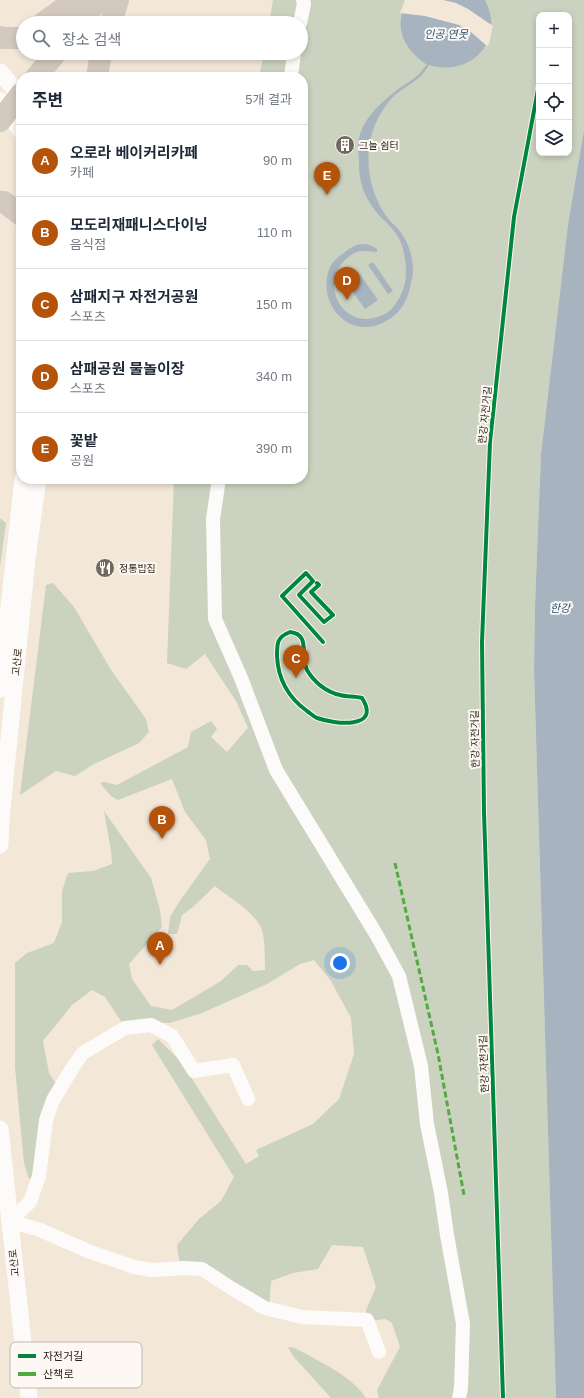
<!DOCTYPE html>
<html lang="ko">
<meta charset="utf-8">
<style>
body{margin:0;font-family:Helvetica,"Noto Sans KR",sans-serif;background:#f2f2f3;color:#1f2937}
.controls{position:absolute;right:12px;top:12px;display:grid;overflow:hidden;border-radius:8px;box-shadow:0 2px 6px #0003}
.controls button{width:36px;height:36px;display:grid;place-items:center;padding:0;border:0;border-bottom:1px solid #e0e1e3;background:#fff;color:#1f2937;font:20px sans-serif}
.you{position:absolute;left:340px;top:963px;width:14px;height:14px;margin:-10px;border:3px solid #fff;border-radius:50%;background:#1a73e8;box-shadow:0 0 0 6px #1a73e833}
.badge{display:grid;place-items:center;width:26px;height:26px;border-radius:50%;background:#b45309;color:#fff;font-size:13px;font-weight:700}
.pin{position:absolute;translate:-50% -33px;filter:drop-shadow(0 1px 2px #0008)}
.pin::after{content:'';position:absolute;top:21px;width:14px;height:12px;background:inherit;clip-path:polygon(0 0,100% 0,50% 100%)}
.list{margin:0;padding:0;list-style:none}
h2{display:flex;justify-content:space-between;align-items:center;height:52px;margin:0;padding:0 16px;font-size:17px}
h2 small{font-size:13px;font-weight:400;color:#747a83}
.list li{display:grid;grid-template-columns:26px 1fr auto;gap:12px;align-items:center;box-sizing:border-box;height:72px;padding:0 16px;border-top:1px solid #e0e1e3}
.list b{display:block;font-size:15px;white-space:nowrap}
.list p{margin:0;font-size:13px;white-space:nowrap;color:#747a83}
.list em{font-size:13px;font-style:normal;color:#747a83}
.icon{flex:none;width:22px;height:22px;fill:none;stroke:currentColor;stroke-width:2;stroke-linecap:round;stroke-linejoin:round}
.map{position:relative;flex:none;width:584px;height:1398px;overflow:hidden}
.search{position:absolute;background:#fff;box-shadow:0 2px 6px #0003;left:16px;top:16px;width:292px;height:44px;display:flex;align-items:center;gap:10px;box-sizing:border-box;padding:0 14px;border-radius:22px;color:#747a83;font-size:15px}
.panel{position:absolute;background:#fff;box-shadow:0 2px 6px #0003;left:16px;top:72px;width:292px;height:412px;border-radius:16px}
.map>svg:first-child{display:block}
.green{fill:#cbd2bf;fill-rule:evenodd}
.water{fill:#a7b3bf}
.pier{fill:#f3e7d8}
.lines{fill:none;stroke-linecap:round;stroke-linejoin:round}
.minor{stroke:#fdfbf9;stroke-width:14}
.tertiary{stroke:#fdfbf9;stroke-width:17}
.primary{stroke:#d2c8be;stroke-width:22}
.quiet{stroke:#54aa42;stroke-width:3;stroke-dasharray:6 3;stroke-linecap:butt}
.cycleway-casing{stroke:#fdf8f3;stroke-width:6}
.cycleway{stroke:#00873e;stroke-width:4}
.labels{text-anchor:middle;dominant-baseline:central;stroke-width:4;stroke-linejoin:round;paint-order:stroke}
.poi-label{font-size:10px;fill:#2d241a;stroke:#fdf8f3;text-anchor:start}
.street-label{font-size:10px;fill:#2d241a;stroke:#fdf8f3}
.water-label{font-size:11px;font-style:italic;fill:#2c5375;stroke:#fdf8f3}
.key{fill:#fdf8f3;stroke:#bfb8b2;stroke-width:1}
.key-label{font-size:11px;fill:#2d241a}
</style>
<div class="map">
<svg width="584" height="1398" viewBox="0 0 584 1398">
<rect width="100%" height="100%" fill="#f3e7d8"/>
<path class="green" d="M273,0H584V130L568,224L541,454L535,604L534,670L556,1398H379L377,1390L400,1347L392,1323L385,1319L369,1321L366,1310L376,1287L363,1247L332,1245L318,1269L293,1273L271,1281L269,1309L180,1266L177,1245L199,1219L221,1201L234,1177L152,1045L158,1039L182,1063L246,1164L259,1156L256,1150L313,1124L339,1099L354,1054L351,1018L331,981L314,960L300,964L267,984L202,1013L170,1023L142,1022L118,1028L121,1021L105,997L92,990L72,1005L43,1041L49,1073L58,1087L35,1177L29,1179L24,1163L15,1067V963L27,953L54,943L62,922V891L68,873L93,871L112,864L111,851L104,811L151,878L160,910L162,927L129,964L132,979L151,1006L172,1010L221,981L238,965H247L253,971L265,970C265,961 265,939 262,930C254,910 230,899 215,886L193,907L182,915L177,934H168L170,917L179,902L210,859L206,840L185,812L172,779L118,800L111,796L100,783L104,782L117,785L188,747L191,732L211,721L217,729L211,737L227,752L248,728L236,701L205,654L186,669L167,663L174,479H303V77H259L264,53H301V23H269ZM539,15H569V153H539Z
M0,518L6,523L0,567Z
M53,583L74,607L111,670L146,719L149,732L139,743L94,764L75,776L56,771L20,795L46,585Z
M288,1347L295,1348C318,1361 351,1375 366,1398H331L293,1356Z"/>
<path class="water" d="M407,0H485C506,40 471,78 429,65C421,80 407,85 395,95C387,102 379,115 375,125C362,156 369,194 389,220C393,224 398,228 401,233C409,243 413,258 413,270C413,274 412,279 411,282C408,302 399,316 380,324C373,327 364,328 357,326C332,320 320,290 330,267C333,261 339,256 345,252C356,243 365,241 377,249V252C372,252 367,250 362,251C355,251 349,256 344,261C319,287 345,331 380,316C386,314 390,311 394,306C408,288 408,270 403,249C398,227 380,221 370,203C362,191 359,178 359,163C359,157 358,151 358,145C360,121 379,104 397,90C404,85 413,80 419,74C422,71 424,67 427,65C403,48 393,28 407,0Z
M584,130V1398H556L534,670L535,604L541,454L568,224Z
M373,262L393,291L388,294L368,265Z
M358,272L378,300L365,309L345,281Z"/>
<path class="pier" d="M405,0H443L456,3L468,9L493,26L489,44L487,46L472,33L459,25L425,16L400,13Z"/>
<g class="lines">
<path class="minor" d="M300,23L304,4L303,0
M291,77L294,53
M219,479L213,519L215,619L241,678L276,770L376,934L399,976L421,1066L427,1124L441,1193L447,1235L463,1324L461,1388L459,1398
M248,1099L233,1065L194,1071L172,1036L151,1025L125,1028L83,1053L73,1067L53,1100L46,1120L39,1176L30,1202L10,1221L40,1230L88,1251L134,1267L152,1270L184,1268L202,1269L231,1288L265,1308L302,1317L367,1320L379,1352"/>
<path class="tertiary" d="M0,72L21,97
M0,100L21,131
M0,689L23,479
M0,845L1,819L27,558L38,479
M0,1129L29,1398"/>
<path class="primary" d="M43,23L75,0
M80,23L98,0
M111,23L118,0
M0,37L3,38H23
M36,77L56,53
M97,77L101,53
M0,121L21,94
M0,202H4L21,215"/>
<path class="quiet" d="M395,863L438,1054L464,1195"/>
<defs>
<path id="cycleway" d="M317,583L319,585L311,592L333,615L324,622L299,595L313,581L306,573L282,596L323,642
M290,632C311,634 300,656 307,670C314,682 326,692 340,695C347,697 355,696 362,698C382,730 334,724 317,718C313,716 310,713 307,711C289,698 278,679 277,656C277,643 277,637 290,632Z
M503,1398L484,812L482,642L490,442L514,217L539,84"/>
</defs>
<use href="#cycleway" class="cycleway-casing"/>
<use href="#cycleway" class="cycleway"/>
</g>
<defs>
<symbol id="building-disc" viewBox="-11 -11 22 22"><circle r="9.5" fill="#72685c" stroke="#fdf8f3"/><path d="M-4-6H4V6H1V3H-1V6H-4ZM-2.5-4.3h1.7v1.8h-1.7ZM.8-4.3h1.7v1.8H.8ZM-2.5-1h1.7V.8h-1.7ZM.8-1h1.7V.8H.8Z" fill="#fff"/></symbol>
<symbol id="restaurant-disc" viewBox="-11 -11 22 22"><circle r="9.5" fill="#72685c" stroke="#fdf8f3"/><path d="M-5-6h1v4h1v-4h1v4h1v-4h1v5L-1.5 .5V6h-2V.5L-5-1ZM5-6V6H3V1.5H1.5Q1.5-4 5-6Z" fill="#fff"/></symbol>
</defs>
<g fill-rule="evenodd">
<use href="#building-disc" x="334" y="134" width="22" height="22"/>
<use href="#restaurant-disc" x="94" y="557" width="22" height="22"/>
</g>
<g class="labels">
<g class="poi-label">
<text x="359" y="145">그늘 쉼터</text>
<text x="119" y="568">정통밥집</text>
</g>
<g class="street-label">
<text transform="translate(485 415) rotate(-84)">한강 자전거길</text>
<text transform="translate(17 662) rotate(-84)">고산로</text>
<text transform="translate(475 739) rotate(-91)">한강 자전거길</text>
<text transform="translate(484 1064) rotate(-92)">한강 자전거길</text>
<text transform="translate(14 1263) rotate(-96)">고산로</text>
</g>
<g class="water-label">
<text x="446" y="34">인공 연못</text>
<text x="560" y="608">한강</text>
</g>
</g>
<rect x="10" y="1342" width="132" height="46" rx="6" class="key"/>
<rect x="18" y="1354" width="18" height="4" fill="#00873e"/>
<rect x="18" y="1372" width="18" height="4" fill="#54aa42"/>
<g class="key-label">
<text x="43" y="1360">자전거길</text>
<text x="43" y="1378">산책로</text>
</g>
</svg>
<div class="controls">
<button>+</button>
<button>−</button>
<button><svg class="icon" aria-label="locate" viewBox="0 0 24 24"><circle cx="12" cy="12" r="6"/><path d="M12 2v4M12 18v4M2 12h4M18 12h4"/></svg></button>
<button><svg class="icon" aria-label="layers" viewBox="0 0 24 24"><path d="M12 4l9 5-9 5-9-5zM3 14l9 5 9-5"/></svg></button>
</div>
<div class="you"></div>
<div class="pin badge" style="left:160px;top:965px">A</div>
<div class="pin badge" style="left:162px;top:839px">B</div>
<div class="pin badge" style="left:296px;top:678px">C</div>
<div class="pin badge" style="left:347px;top:300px">D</div>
<div class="pin badge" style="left:327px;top:195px">E</div>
<div class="search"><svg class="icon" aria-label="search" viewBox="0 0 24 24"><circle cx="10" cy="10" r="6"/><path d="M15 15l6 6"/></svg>장소 검색</div>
<section class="panel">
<h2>주변<small>5개 결과</small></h2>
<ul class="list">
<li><span class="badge">A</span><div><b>오로라 베이커리카페</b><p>카페</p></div><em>90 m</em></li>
<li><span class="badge">B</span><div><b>모도리재패니스다이닝</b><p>음식점</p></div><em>110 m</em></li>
<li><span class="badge">C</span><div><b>삼패지구 자전거공원</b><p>스포츠</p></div><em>150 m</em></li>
<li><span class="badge">D</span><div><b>삼패공원 물놀이장</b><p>스포츠</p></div><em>340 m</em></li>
<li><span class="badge">E</span><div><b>꽃밭</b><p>공원</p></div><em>390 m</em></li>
</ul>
</section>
</div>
